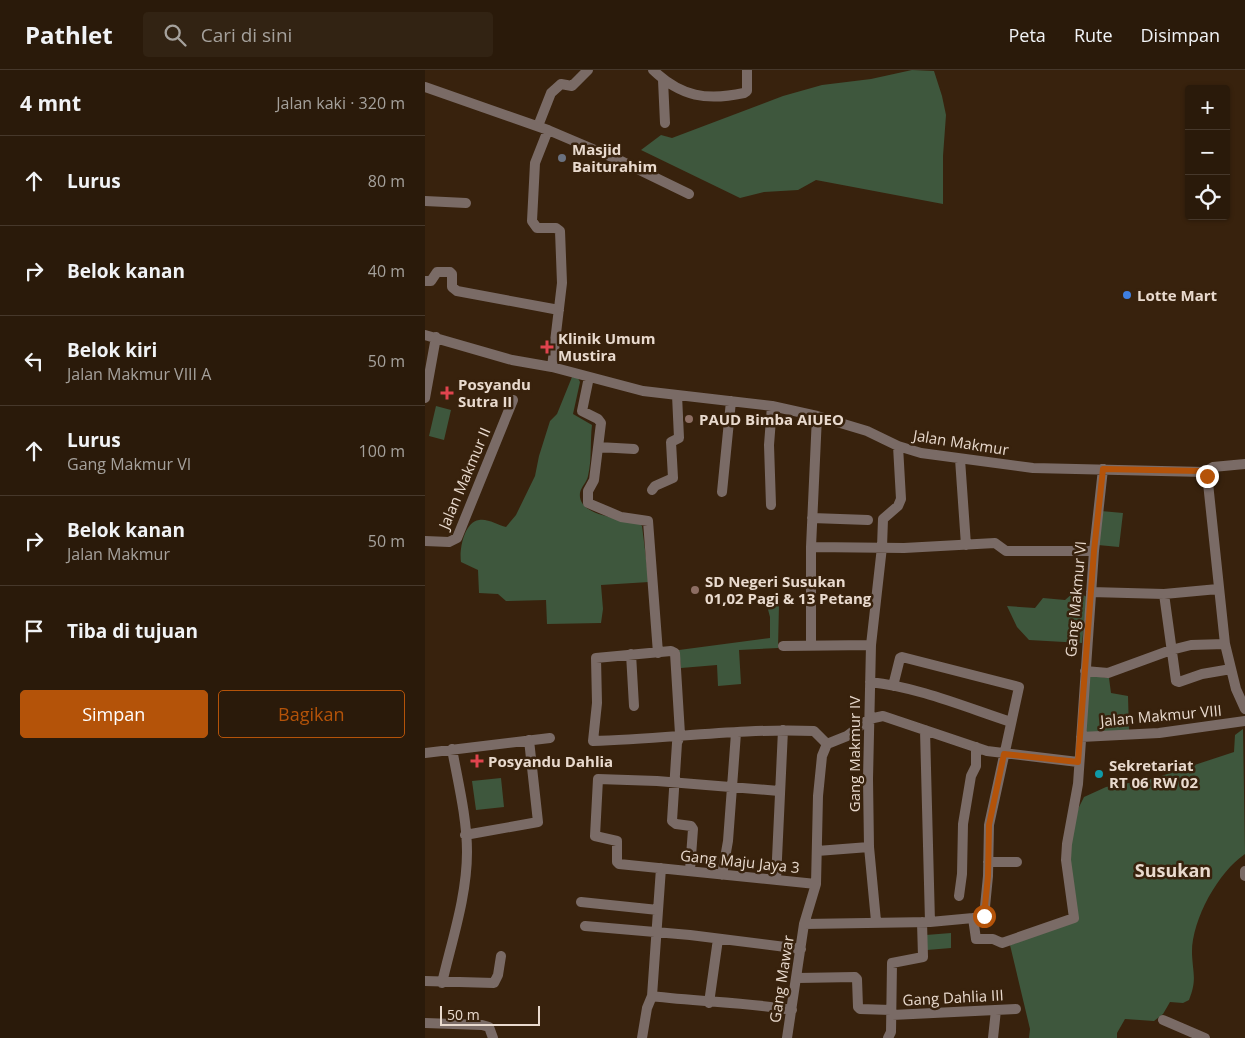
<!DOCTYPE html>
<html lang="id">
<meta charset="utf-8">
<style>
body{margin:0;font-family:"Open Sans",sans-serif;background:#322313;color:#f1f3f6}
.controls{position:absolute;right:15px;top:15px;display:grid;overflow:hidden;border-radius:5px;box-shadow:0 1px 4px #0004}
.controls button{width:45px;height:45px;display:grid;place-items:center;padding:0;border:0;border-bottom:1px solid #46382b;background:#2a1a0a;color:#f1f3f6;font:25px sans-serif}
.scale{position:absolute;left:15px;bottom:12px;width:100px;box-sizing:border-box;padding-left:5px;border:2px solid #e9dace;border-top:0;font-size:14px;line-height:18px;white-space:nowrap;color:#e9dace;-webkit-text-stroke:4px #38220d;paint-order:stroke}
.stop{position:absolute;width:15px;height:15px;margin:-11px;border:4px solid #b45309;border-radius:50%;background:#fff}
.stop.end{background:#b45309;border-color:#fff;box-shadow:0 1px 5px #0008}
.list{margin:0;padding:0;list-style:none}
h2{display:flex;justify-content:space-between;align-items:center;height:65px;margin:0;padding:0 20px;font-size:21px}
h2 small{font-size:16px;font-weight:400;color:#a5a19c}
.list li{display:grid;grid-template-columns:32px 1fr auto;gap:15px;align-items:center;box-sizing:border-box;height:90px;padding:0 20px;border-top:1px solid #46382b}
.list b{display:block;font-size:19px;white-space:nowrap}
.list p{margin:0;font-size:16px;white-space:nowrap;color:#a5a19c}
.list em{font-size:16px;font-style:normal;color:#a5a19c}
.actions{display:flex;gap:10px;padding:15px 20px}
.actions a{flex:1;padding:11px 0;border:1px solid #b45309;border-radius:5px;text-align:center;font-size:18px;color:#b45309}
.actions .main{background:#b45309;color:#fff}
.icon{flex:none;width:28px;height:28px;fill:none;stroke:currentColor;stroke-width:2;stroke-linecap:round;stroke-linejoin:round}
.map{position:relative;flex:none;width:820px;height:968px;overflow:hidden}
header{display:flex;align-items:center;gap:30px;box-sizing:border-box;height:70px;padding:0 25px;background:#2a1a0a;border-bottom:1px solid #46382b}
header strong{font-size:24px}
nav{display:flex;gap:28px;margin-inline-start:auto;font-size:18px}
.search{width:350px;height:45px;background:#322313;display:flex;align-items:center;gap:12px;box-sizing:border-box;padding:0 18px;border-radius:5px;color:#a5a19c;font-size:19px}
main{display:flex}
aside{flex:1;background:#2a1a0a}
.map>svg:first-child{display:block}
.green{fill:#3e573d}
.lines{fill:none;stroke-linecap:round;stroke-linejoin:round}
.minor{stroke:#7a6b66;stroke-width:10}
.route{stroke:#b45309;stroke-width:6}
.worship-dot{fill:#6b7280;stroke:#38220d;stroke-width:2}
.shop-dot{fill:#3f7fe0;stroke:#38220d;stroke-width:2}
.health-dot{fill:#e0444e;stroke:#38220d;stroke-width:2}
.education-dot{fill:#8d6e63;stroke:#38220d;stroke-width:2}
.culture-dot{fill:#0f9aa8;stroke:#38220d;stroke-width:2}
.labels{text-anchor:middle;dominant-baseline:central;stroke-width:5;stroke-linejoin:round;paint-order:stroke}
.poi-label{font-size:15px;font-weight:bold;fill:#e9dace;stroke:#38220d;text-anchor:start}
.street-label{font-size:15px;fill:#e9dace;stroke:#38220d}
.quarter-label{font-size:18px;font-weight:bold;fill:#e9dace;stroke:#38220d}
</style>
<header>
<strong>Pathlet</strong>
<div class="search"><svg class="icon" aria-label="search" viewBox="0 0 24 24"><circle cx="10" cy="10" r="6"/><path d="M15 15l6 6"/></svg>Cari di sini</div>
<nav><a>Peta</a><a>Rute</a><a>Disimpan</a></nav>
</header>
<main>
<aside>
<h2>4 mnt<small>Jalan kaki · 320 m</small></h2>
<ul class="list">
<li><svg class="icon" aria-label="ahead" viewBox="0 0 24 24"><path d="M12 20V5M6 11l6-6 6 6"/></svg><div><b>Lurus</b></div><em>80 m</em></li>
<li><svg class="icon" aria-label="right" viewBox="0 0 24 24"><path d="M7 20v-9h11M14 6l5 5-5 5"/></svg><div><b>Belok kanan</b></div><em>40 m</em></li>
<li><svg class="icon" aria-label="left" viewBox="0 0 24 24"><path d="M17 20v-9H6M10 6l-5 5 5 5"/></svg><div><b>Belok kiri</b><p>Jalan Makmur VIII A</p></div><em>50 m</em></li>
<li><svg class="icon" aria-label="ahead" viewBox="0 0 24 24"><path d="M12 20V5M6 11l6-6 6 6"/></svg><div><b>Lurus</b><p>Gang Makmur VI</p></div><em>100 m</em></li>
<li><svg class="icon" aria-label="right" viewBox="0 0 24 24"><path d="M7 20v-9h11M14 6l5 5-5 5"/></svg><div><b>Belok kanan</b><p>Jalan Makmur</p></div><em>50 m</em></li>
<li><svg class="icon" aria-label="arrive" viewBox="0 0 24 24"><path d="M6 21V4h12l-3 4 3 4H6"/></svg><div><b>Tiba di tujuan</b></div></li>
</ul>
<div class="actions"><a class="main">Simpan</a><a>Bagikan</a></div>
</aside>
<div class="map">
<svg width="820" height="968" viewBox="0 0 820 968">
<rect width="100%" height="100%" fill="#38220d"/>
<path class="green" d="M487,0L509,1L517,26L521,45L518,86V134L391,110L373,120L339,122L315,128L216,80L236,65L247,68L358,26L397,15L446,9Z
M147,307L153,308L155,312L148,344L167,355C165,371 167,390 163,406C162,412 156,417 155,423C152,446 197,449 213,452L217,456L224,512L176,515L178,539L176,553L122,554L121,530L81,531L73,524L54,523L53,500L36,492C34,480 39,452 54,450C62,448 73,455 81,457L91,445L110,406L114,386L125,351L132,344Z
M11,336L26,340L19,370L4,366Z
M676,441L698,443L694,477L673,475Z
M654,523L662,527L657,573L604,570L592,557L582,536L610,538L618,528L640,530L647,524Z
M347,526L352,529L354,534L353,578L314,580L316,614L293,616L292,595L256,598L254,580L345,568V547L341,532Z
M662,605L684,608L686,623L703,626L704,661L659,663Z
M818,659L820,784C793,802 766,851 767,884C768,904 772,910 764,930L758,933L745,932L738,944L729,951L700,949L692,963V968H604L605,959L585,875L652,851L644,780L653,739L659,727L681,717L727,709L809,682L810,665Z
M76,708L79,737L51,740L47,711Z
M526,863V878L502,880L501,865Z"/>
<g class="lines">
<path class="minor" d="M228,0C256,27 282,31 319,23L322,21V0
M238,10L240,53
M0,17L123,60L196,91L264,124
M113,56L126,23L136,14L147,16L163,0
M123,60L110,93L107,151L112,158H131L135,161L137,213L127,297
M0,131L41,133
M0,211H6L12,202H25L27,204V217L32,221L134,240
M0,265L87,290L127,297L218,321L347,336L392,346L442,361L473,376L496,383L608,398L779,402
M164,307L157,341L173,349L176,353L169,410L163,421V433L196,447L223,451L233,583
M0,328L11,267
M173,377L209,379
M535,389L541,475
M779,402L783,413L800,574L811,619L820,639
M779,402L788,397L820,394
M227,420L230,416L248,408L246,372L254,368L252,325
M297,422L306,331
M346,435L344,375L347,336
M387,448L443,450
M0,471L24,472L32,468L88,330
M386,477L479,478L570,473L581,481H669
M666,522L739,524L793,519
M739,524L751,611L754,612L777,604L806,599
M446,575L457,477L458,449L473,436L476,429L473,376
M358,576L446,575L443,709L444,777L451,851
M386,576V477L392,346
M206,584L209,636
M660,601L683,603L746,580L766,575L800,574
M445,612C493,617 540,637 586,652
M500,660L505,852
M656,667L734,663L820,651
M402,674L422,666L444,649L458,646L562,681L653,692
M0,683L125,668
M354,721L232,711L173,709L170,766L192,771V792L194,794L391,814
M40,765L113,752L104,670
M392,781L444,777
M563,792H592
M265,800L268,759L266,756L251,754L247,751L252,673C253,670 255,668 255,664L250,583L246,581L171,588L172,633L168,671C242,669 315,658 389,661L402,674
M820,801V806
M297,805L303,771L311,663
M351,810L358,660
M534,826L537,804L538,754L546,706L551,696V677
M156,832L233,840
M548,848L551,869H568L577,873L649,848L641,790L642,774L653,714L669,481L678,399
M379,854L505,852L559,847L563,806L564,755L594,617L477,587L475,588L468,616
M160,856L265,865L376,879
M373,908L430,907L432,909L433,937L435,939L466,940
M0,911L69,913L73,905L76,886
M17,913C27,870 42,826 42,782C42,748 33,712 27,679
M227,926C274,932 321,932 367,940
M284,933L293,869
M467,945L591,939
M738,950L780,968
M0,953L57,955L64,957L68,968
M217,968L222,938L227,926L236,798
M362,968L379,854L391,814L393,726L397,686L402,674
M463,968L466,962L467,893L498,887L497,852
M568,968L571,940"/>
</g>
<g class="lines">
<path class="route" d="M559,846L563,806L564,755L579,684L653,692L669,481L678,399L775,401L782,406"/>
</g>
<circle class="worship-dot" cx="137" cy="88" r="5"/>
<circle class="shop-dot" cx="702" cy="225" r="5"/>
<g class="health-dot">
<path d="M119.5 269.5h5v5h5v5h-5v5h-5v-5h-5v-5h5z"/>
<path d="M19.5 315.5h5v5h5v5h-5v5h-5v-5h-5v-5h5z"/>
<path d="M49.5 683.5h5v5h5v5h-5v5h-5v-5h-5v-5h5z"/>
</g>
<g class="education-dot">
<circle cx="264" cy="349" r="5"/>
<circle cx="270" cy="520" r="5"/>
</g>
<circle class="culture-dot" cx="674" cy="704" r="5"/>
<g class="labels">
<g class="poi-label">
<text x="147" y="79">Masjid<tspan x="147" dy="17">Baiturahim</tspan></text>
<text x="712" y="225">Lotte Mart</text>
<text x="133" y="268">Klinik Umum<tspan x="133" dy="17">Mustira</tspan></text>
<text x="33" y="314">Posyandu<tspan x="33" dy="17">Sutra II</tspan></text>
<text x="274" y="349">PAUD Bimba AIUEO</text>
<text x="280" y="511">SD Negeri Susukan<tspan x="280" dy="17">01,02 Pagi &amp; 13 Petang</tspan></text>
<text x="63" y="691">Posyandu Dahlia</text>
<text x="684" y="695">Sekretariat<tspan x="684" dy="17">RT 06 RW 02</tspan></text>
</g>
<g class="street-label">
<text transform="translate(536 372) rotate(9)">Jalan Makmur</text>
<text transform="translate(39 408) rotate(-67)">Jalan Makmur II</text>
<text transform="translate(650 529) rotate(-85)">Gang Makmur VI</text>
<text transform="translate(736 645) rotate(-5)">Jalan Makmur VIII</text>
<text transform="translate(429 684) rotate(-90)">Gang Makmur IV</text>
<text transform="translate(315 791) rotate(6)">Gang Maju Jaya 3</text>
<text transform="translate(356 909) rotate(-81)">Gang Mawar</text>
<text transform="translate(528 927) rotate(-3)">Gang Dahlia III</text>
</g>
<g class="quarter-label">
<text x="748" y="800">Susukan</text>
</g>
</g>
</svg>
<div class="controls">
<button>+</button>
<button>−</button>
<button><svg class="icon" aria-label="locate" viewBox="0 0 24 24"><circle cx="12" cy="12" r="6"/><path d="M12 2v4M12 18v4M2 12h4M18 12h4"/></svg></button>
</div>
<div class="scale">50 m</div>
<div class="stop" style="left:559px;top:846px"></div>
<div class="stop end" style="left:782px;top:406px"></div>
</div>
</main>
